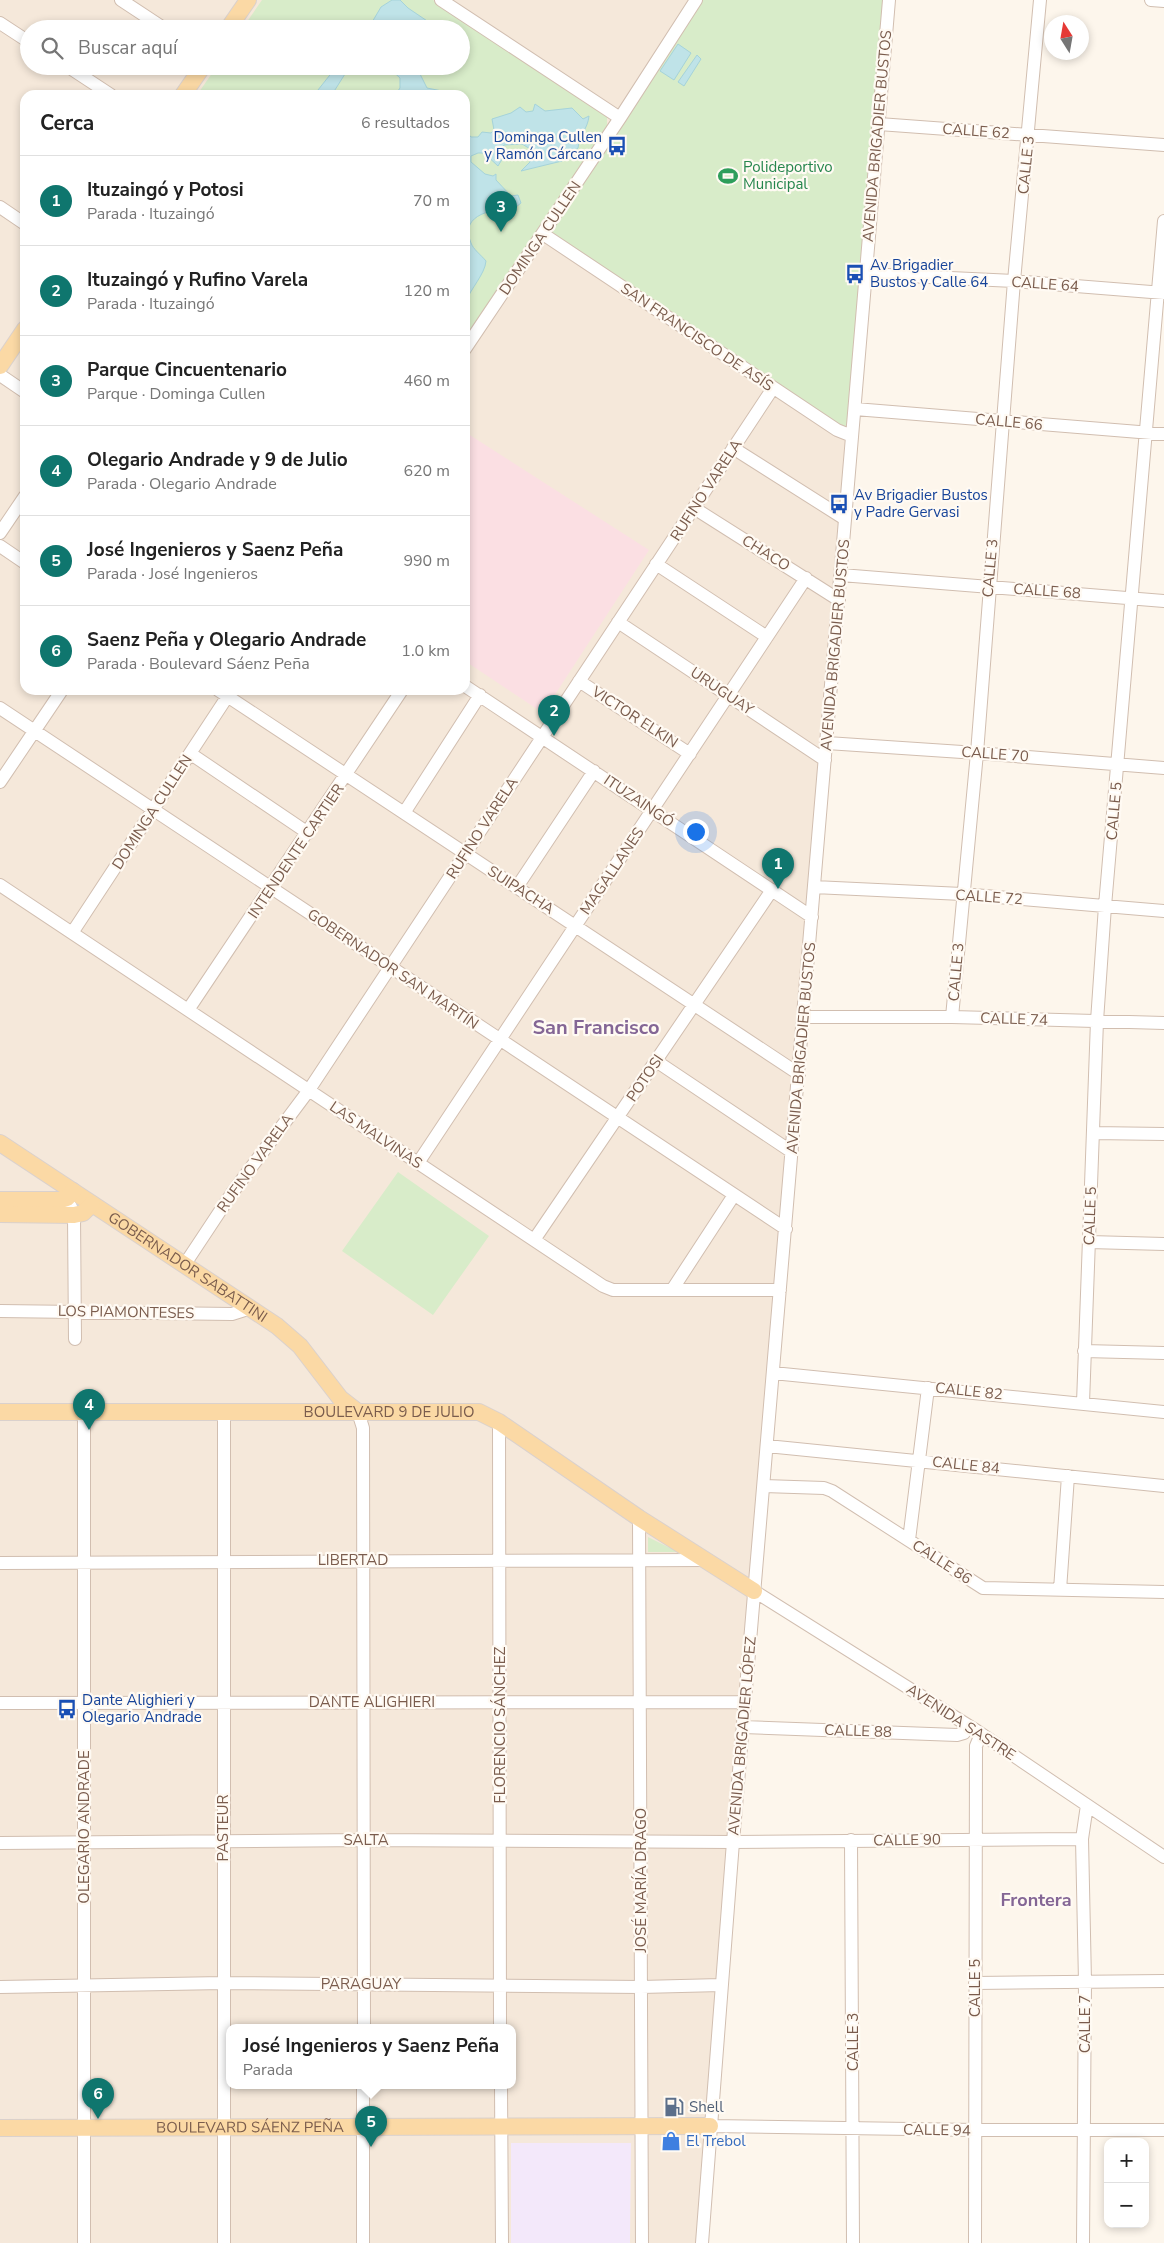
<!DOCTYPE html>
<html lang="es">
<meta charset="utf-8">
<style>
body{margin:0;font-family:"Nunito Sans",sans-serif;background:#f2f2f2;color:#222}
.controls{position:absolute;right:15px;bottom:15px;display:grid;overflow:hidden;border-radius:10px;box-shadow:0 2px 8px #0003}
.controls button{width:45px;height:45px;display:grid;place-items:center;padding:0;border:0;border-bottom:1px solid #e0e0e0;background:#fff;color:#222;font:25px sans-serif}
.compass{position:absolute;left:1044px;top:15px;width:45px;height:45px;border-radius:50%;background:#fff;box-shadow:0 2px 8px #0003;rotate:349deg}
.you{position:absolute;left:695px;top:831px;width:18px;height:18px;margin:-12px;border:4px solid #fff;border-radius:50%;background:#1a73e8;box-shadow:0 0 0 8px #1a73e833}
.badge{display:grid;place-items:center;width:32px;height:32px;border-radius:50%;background:#0f766e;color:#fff;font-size:16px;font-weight:700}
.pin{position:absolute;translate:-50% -41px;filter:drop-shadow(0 1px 2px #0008)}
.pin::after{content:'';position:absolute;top:26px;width:18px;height:15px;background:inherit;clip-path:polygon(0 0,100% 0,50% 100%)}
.popup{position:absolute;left:226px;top:2024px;width:290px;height:65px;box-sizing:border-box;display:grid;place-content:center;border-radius:10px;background:#fff;filter:drop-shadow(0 1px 4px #0005);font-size:16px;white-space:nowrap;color:#767676}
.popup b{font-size:19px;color:#222}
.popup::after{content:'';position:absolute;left:50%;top:100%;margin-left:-10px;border:10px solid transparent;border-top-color:#fff}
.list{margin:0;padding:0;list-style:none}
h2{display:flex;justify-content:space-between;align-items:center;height:65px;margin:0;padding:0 20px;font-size:21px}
h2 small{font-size:16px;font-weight:400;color:#767676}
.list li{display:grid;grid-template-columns:32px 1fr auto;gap:15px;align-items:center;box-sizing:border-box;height:90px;padding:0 20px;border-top:1px solid #e0e0e0}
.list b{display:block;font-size:19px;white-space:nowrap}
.list p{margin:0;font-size:16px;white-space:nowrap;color:#767676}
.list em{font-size:16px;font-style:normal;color:#767676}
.icon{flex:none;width:28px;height:28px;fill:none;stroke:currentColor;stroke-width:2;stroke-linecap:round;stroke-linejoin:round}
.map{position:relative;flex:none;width:1164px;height:2243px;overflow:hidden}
.search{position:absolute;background:#fff;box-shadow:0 2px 8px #0003;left:20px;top:20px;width:450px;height:55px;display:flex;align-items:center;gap:12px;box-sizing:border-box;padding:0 18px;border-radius:28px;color:#767676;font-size:19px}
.panel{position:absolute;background:#fff;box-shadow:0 2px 8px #0003;left:20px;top:90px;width:450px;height:605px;border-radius:15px}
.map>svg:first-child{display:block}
.residential{fill:#f5e8da;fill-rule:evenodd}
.education{fill:#f3e8fa}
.medical{fill:#fbdfe3}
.green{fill:#d8ecc9}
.water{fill:#bfe3e8;stroke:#a5d3da}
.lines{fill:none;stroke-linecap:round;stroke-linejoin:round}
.minor-casing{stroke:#d1beb0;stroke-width:14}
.major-casing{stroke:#dad1cd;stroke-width:18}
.minor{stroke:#fff;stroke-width:12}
.major{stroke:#fbd9a5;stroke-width:16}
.labels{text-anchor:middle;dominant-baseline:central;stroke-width:4.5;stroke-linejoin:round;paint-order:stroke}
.street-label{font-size:15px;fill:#7a5c4d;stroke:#fffaf3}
.transit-label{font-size:15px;fill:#164399;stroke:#fffaf3;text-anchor:start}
.leisure-label{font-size:15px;fill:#27864d;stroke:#fffaf3;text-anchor:start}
.service-label{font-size:15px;fill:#4e5e75;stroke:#fffaf3;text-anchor:start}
.shop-label{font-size:15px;fill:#366cbe;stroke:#fffaf3;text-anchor:start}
.quarter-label{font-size:18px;font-weight:bold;fill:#846695;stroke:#fffaf3}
.district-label{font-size:20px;font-weight:bold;fill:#846695;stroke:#fffaf3}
</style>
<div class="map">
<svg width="1164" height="2243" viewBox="0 0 1164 2243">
<rect width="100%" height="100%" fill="#fdf6ec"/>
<path class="residential" d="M0,0H889L702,2243H0ZM29,29H461V66H29ZM25,95H465V690H25ZM230,2028H512V2086H230Z"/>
<path class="education" d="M511,2143H631L630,2243H511Z"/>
<path class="medical" d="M465,432L649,550L543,713L465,661Z"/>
<path class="green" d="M262,0H433L607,117V126L465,338V95H197L217,66H461V29H242Z
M696,0H889L852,436L543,234Z
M398,1172L489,1236L433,1315L342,1251Z
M648,1537L678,1552H648Z"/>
<path class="water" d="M392,0H400L408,8L439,29H402L394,26L391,29H368L381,7Z
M678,44L691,53L674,80L660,71Z
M697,55L701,59L684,86L678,82Z
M337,66H350L333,93L331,95H314Z
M387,66H421L418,70L427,88L442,91L444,95H395L400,88V78Z
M535,104L545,111L572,108L583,119L589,116C588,128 579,136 578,148L562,161L521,171L530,162L532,150L522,144L504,145L501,150V155L504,156L498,166L484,153H478L471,156V162L485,174L493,176L496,174V180L511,196L518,195L521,203L516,207C496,209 458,213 471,243C473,249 481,255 486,261C485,274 471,288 465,303L467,272L465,269V175L467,169L465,167V130L471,137H478L482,132L491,133L494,130L492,119L511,113L520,107L526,112L533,111Z"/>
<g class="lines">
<defs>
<path id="minor" d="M121,0L165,29
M441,0L620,118
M1151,0L1164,1
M0,23L29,42
M67,66L111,95
M879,124L1164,145
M0,207L25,224
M543,234L837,430L852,436
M866,274L1014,281L1164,293
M465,349L620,118L696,0
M0,375L25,392
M855,409L1164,434
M733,448L845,519
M694,508L839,600
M0,533L25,496
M0,546L25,563
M656,564L767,637
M841,575L1164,601
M618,622L825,760
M579,681L690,754
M465,686L812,917
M218,690L799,1074
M0,708L786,1229
M827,743L977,753L1164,768
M191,754L308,833
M0,782L62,690
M404,813L480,695
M0,885L603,1286L613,1290H780
M517,887L594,771
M814,887L962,894L1164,911
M72,933L231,691
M188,1010L402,690
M804,1017H952L1164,1023
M952,1017L977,753L1014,281L1040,0
M656,1061L792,1152
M1093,1133L1164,1134
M418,1163L806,578
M64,1198L71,1207L74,1215L75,1339
M534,1240L772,890
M1089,1242L1164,1244
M185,1264L232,1193L309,1090L773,388
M672,1290L734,1195
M0,1311L232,1314L251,1308
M1084,1351L1164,1353
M773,1373L1164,1412
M1083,1403L1097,1021L1105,906L1164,221
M84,1411V2243
M358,1412L363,1428L364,2028
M499,1422L500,2028
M767,1446L1164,1486
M764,1486L824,1488L832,1491L983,1588L1164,1592
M639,1518L642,2243
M909,1540L928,1388
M0,1563L706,1560
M1060,1590L1068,1476
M754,1591L977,1731L1164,1857
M0,1703L745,1702
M743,1727L957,1735L964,1733L969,1726
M851,1840L853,2243
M0,1843L364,1840L733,1842L1082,1839
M975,1983L1164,1981
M0,1987L223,1983L641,1987L721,1985
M501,2086L502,2243
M710,2126L976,2130H1164
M224,2243V1413
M363,2243V2086
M702,2243L733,1842L889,0
M975,2243L976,1746L981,1734
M1083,2243L1085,1982L1082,1839L1087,1805"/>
<g id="major">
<path d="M228,29L248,0"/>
<path d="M183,95L203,66"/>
<path d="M0,366L25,329"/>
<path id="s1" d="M0,1143L277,1326L300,1346L340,1398L358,1412"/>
<path d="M0,1200H61L67,1198L73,1191"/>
<path d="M0,1214L74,1215L83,1213L92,1204"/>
<path id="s2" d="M0,1412H479L499,1422L639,1518L754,1591"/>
<path id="s3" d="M0,2128L710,2126"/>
</g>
</defs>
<use href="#minor" class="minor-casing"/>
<use href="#major" class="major-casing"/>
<use href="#minor" class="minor"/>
<use href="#major" class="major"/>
</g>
<defs>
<symbol id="bus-bare" viewBox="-9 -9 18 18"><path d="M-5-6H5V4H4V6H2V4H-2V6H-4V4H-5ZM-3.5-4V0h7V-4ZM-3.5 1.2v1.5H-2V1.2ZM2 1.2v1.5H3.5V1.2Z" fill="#1a4fb4" stroke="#fffaf3" stroke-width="2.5" paint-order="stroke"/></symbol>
<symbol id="stadium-bare" viewBox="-9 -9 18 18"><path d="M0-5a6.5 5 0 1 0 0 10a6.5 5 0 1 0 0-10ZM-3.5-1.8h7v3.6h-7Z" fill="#2e9e5b" stroke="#fffaf3" stroke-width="2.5" paint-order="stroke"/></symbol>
<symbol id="fuel-bare" viewBox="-9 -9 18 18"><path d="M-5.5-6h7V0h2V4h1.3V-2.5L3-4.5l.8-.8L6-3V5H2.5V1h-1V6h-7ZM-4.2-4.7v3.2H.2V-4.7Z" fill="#5c6f8a" stroke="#fffaf3" stroke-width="2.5" paint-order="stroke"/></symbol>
<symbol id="shop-bare" viewBox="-9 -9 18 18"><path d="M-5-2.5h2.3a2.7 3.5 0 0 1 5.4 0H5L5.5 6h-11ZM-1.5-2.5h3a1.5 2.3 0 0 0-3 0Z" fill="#3f7fe0" stroke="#fffaf3" stroke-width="2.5" paint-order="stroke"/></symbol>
</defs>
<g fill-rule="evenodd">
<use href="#bus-bare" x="603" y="132" width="28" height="28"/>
<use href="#stadium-bare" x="714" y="162" width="28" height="28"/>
<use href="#bus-bare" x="841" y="260" width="28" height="28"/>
<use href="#bus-bare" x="825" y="490" width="28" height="28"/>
<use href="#bus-bare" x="53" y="1695" width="28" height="28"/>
<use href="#fuel-bare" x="660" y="2093" width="28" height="28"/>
<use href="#shop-bare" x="657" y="2127" width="28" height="28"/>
</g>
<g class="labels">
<g class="street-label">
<text transform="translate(976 131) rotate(4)">CALLE 62</text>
<text transform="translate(877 136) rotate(-85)">AVENIDA BRIGADIER BUSTOS</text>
<text transform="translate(1026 165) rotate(-84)">CALLE 3</text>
<text transform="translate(540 238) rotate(-56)">DOMINGA CULLEN</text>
<text transform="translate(1045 284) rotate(4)">CALLE 64</text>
<text transform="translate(697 337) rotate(34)">SAN FRANCISCO DE ASÍS</text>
<text transform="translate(1009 422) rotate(5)">CALLE 66</text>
<text transform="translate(706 490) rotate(-57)">RUFINO VARELA</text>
<text transform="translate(766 553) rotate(32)">CHACO</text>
<text transform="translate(990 568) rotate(-85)">CALLE 3</text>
<text transform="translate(1047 591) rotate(4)">CALLE 68</text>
<text transform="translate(835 645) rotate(-85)">AVENIDA BRIGADIER BUSTOS</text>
<text transform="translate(722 691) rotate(34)">URUGUAY</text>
<text transform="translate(635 717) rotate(33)">VICTOR ELKIN</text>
<text transform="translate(995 754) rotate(4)">CALLE 70</text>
<text transform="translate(639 801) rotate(34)">ITUZAINGÓ</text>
<text transform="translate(1114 811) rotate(-85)">CALLE 5</text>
<text transform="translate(152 812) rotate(-57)">DOMINGA CULLEN</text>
<text transform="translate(482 828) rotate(-57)">RUFINO VARELA</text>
<text transform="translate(296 851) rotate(-56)">INTENDENTE CARTIER</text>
<text transform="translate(612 871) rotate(-56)">MAGALLANES</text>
<text transform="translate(521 890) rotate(33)">SUIPACHA</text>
<text transform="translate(989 897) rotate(4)">CALLE 72</text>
<text transform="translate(393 969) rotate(34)">GOBERNADOR SAN MARTÍN</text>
<text transform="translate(956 972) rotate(-85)">CALLE 3</text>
<text transform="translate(1014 1019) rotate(2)">CALLE 74</text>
<text transform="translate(801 1048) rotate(-85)">AVENIDA BRIGADIER BUSTOS</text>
<text transform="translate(645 1078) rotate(-56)">POTOSI</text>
<text transform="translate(376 1135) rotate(34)">LAS MALVINAS</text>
<text transform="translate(255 1163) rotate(-54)">RUFINO VARELA</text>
<text transform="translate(1090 1216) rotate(-88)">CALLE 5</text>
<text stroke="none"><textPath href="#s1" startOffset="225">GOBERNADOR SABATTINI</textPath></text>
<text transform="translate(126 1312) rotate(1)">LOS PIAMONTESES</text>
<text transform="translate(969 1391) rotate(6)">CALLE 82</text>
<text stroke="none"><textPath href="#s2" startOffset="389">BOULEVARD 9 DE JULIO</textPath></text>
<text transform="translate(966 1465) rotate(6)">CALLE 84</text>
<text x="353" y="1560">LIBERTAD</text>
<text transform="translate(942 1562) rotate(33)">CALLE 86</text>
<text x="372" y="1702">DANTE ALIGHIERI</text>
<text transform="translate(961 1722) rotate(33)">AVENIDA SASTRE</text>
<text transform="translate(500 1725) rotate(-90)">FLORENCIO SÁNCHEZ</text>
<text transform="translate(858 1731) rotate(2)">CALLE 88</text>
<text transform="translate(742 1736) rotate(-85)">AVENIDA BRIGADIER LÓPEZ</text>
<text transform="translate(84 1827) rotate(-90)">OLEGARIO ANDRADE</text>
<text transform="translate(223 1828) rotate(-90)">PASTEUR</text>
<text x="366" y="1840">SALTA</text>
<text transform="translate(907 1840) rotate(-1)">CALLE 90</text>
<text transform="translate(641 1880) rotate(-90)">JOSÉ MARÍA DRAGO</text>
<text x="361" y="1984">PARAGUAY</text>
<text transform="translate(975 1988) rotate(-90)">CALLE 5</text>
<text transform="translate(1085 2024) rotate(-90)">CALLE 7</text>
<text transform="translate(853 2042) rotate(-90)">CALLE 3</text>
<text stroke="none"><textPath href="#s3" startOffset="250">BOULEVARD SÁENZ PEÑA</textPath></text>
<text transform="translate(937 2130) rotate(1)">CALLE 94</text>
</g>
<g class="transit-label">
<text x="602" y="137" text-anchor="end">Dominga Cullen<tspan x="602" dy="17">y Ramón Cárcano</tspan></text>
<text x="870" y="265">Av Brigadier<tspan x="870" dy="17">Bustos y Calle 64</tspan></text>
<text x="854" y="495">Av Brigadier Bustos<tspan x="854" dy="17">y Padre Gervasi</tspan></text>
<text x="82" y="1700">Dante Alighieri y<tspan x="82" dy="17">Olegario Andrade</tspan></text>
</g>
<g class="leisure-label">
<text x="743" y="167">Polideportivo<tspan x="743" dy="17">Municipal</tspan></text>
</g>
<g class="service-label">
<text x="689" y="2107">Shell</text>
</g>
<g class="shop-label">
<text x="686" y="2141">El Trebol</text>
</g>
<g class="quarter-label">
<text x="1036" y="1900">Frontera</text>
</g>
<g class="district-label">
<text x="596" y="1027">San Francisco</text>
</g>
</g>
</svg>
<div class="controls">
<button>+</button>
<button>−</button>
</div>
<svg class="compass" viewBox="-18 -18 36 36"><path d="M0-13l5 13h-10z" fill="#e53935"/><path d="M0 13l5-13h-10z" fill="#767676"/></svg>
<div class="you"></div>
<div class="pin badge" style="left:778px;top:889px">1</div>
<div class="pin badge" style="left:554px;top:736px">2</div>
<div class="pin badge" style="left:501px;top:232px">3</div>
<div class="pin badge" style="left:89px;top:1430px">4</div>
<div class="pin badge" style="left:371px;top:2147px">5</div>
<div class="popup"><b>José Ingenieros y Saenz Peña</b>Parada</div>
<div class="pin badge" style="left:98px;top:2119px">6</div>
<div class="search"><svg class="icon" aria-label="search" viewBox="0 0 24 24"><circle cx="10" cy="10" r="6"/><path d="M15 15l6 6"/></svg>Buscar aquí</div>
<section class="panel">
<h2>Cerca<small>6 resultados</small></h2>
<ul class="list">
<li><span class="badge">1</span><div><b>Ituzaingó y Potosi</b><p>Parada · Ituzaingó</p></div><em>70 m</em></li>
<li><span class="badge">2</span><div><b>Ituzaingó y Rufino Varela</b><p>Parada · Ituzaingó</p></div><em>120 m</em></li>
<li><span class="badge">3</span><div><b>Parque Cincuentenario</b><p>Parque · Dominga Cullen</p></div><em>460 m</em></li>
<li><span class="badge">4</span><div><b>Olegario Andrade y 9 de Julio</b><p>Parada · Olegario Andrade</p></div><em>620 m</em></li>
<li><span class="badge">5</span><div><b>José Ingenieros y Saenz Peña</b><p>Parada · José Ingenieros</p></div><em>990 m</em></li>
<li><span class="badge">6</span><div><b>Saenz Peña y Olegario Andrade</b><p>Parada · Boulevard Sáenz Peña</p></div><em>1.0 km</em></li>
</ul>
</section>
</div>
